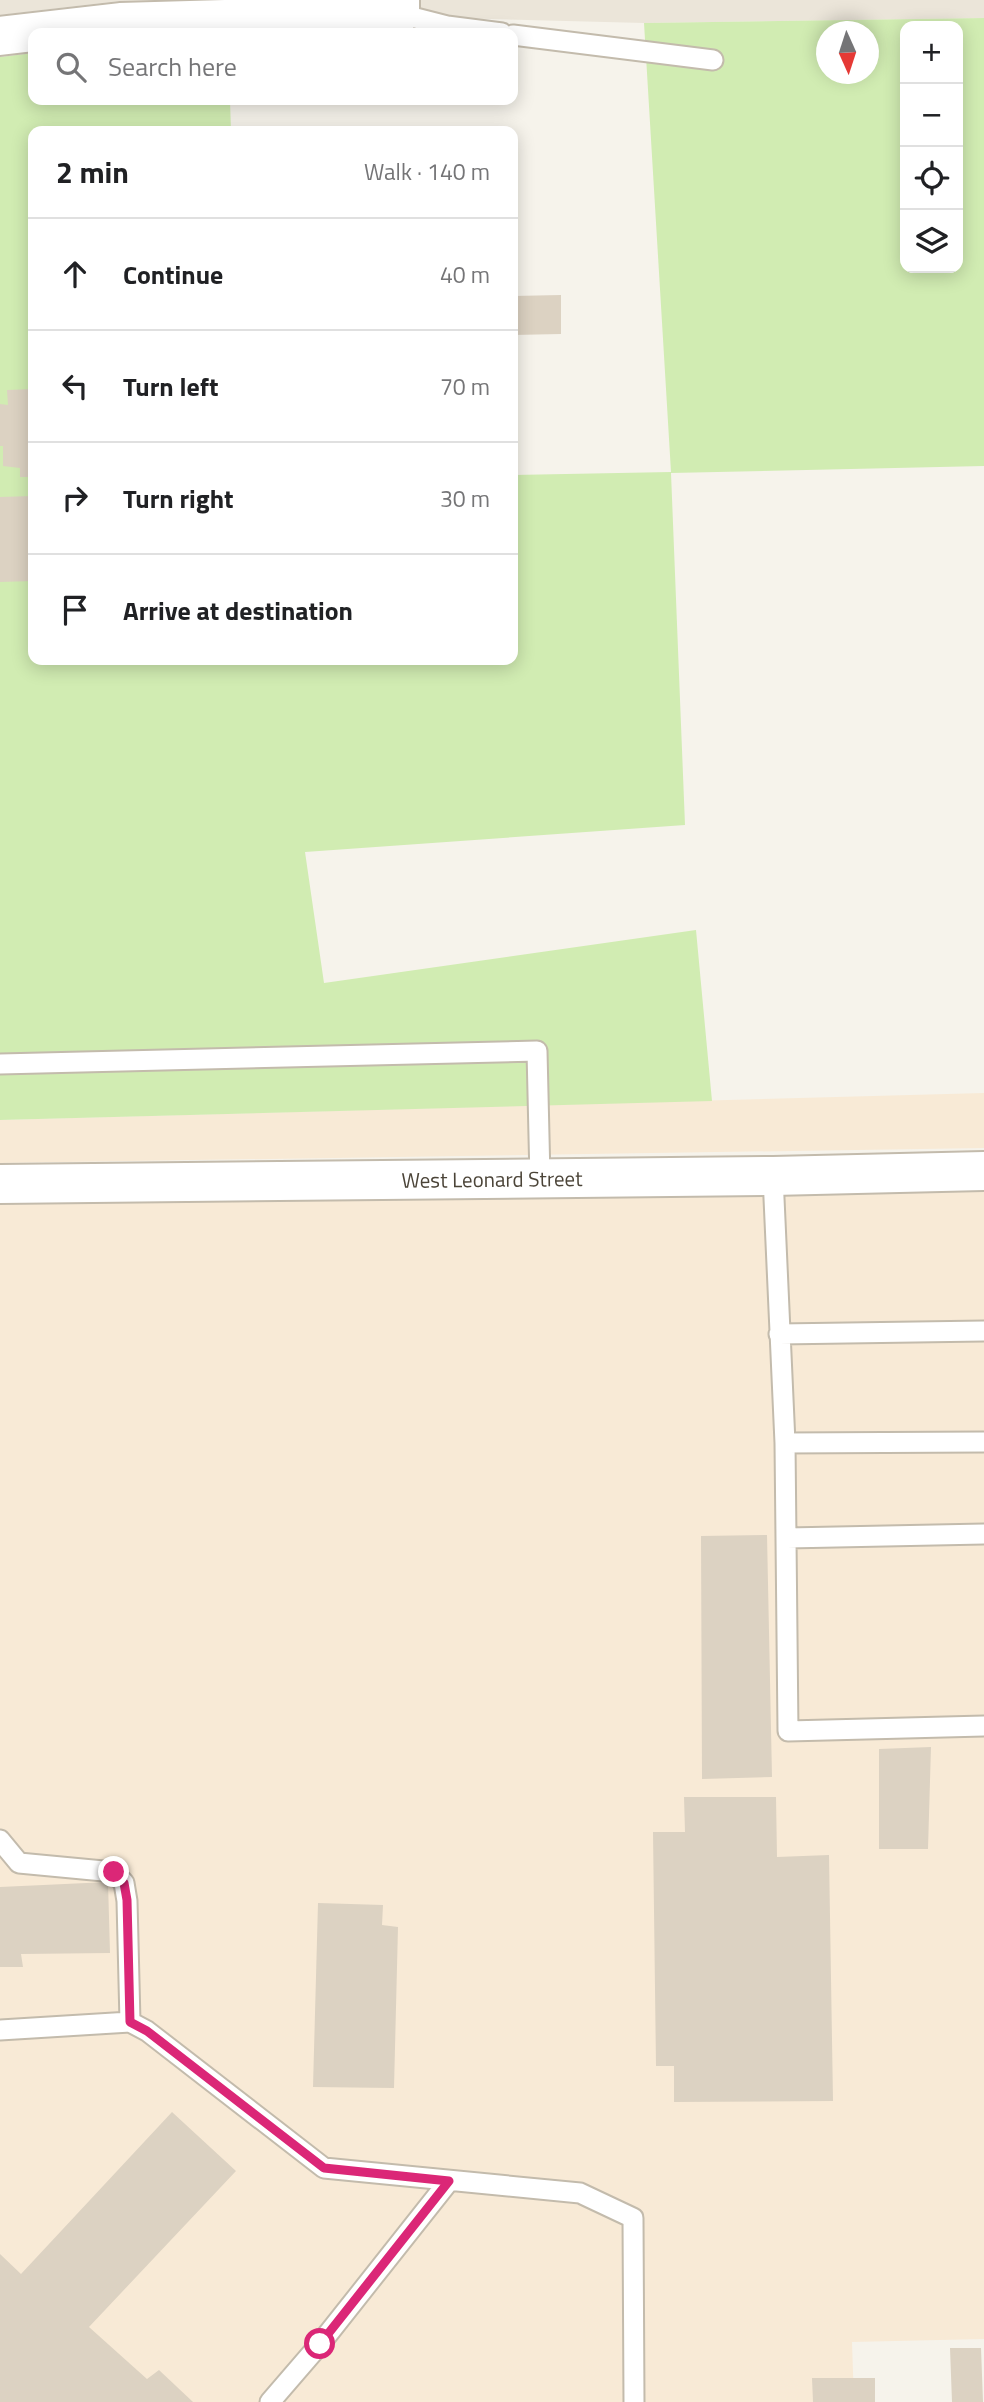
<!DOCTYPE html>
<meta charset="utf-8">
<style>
body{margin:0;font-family:"Titillium Web",sans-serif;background:#f2f2f2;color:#202124}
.controls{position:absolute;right:21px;top:21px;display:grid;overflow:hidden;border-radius:14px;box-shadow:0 4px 18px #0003}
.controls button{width:63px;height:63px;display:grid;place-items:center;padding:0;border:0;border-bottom:2px solid #e0e0e0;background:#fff;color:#202124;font:35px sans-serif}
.compass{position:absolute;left:816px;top:21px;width:63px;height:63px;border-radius:50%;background:#fff;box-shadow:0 4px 18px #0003;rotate:177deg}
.stop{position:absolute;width:21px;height:21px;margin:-16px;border:5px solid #db2777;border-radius:50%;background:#fff}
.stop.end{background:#db2777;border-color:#fff;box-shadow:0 2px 7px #0008}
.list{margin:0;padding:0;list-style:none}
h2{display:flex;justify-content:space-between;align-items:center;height:91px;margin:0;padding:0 28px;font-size:30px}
h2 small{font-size:23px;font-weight:400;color:#757577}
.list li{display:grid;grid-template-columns:46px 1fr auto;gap:21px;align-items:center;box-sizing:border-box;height:112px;padding:0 28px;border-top:2px solid #e0e0e0}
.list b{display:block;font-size:26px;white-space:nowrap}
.list em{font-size:23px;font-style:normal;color:#757577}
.icon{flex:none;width:38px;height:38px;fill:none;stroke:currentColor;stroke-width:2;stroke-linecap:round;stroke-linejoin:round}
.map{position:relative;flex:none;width:984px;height:2402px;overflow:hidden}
.search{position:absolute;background:#fff;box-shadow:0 4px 18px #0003;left:28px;top:28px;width:490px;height:77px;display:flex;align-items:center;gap:18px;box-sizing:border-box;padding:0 24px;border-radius:14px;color:#757577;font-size:26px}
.panel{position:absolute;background:#fff;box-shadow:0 4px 18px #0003;left:28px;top:126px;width:490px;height:539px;border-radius:14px}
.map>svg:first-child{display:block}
.residential{fill:#ebe5d9}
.commercial{fill:#f8ead6}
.green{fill:#d1ecb2;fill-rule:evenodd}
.building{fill:#dcd2c2}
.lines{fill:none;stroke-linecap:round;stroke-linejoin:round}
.service-casing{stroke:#c3bbac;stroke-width:23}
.minor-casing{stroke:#c3bbac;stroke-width:42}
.tertiary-casing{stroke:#c3bbac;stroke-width:42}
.service{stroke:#fff;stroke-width:19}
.minor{stroke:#fff;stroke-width:38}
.tertiary{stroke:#fff;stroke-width:38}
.route{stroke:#db2777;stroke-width:9}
.labels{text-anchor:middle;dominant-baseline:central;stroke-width:5;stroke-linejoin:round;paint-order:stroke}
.street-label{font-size:21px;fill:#4b4438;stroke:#fff}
</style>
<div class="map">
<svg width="984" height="2402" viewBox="0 0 984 2402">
<rect width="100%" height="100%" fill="#f6f3eb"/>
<path class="residential" d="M0,0H169L119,1L0,15Z
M418,0H984V18L644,23L418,17Z"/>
<path class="commercial" d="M984,1093V1148L0,1163V1120Z
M984,1190V2339L852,2342L854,2402H0V1204Z"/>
<path class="green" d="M984,18V466L671,473L685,825L305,852L324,983L696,930L712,1101L0,1120V57L33,53V100H230L231,131H33V660H513V475L671,472L644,23ZM905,26H958V268H905ZM827,32H869V74H827Z"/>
<path class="building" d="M561,295V334L513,335V296Z
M33,389V477H20V468L3,466V446H0V404L8,405L7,390Z
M33,496V581L0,582V497Z
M767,1535L772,1777L702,1779L701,1536Z
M931,1747L928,1849H879V1749Z
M684,1797H776L777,1857L829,1855L833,2101L674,2102V2066H656L653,1832H685Z
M108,1882L110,1953L21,1954L23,1967H0V1887Z
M318,1903L383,1905L382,1925L398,1927L394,2088L313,2087Z
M172,2112L236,2171L89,2327L147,2379L159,2370L193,2402H0V2254L21,2274Z
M950,2348H981L983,2402H952Z
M812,2378H875V2402H813Z"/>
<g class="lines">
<defs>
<path id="service" d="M400,14L447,26L502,33
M513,35L713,60
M0,1064L537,1051L540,1179
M773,1176L785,1443L788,1731L984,1726
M779,1334L984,1331
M785,1443L984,1442
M787,1538L984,1534
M0,1840L19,1863L114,1872L124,1883L127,1901L130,2022
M0,2030L130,2022L147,2031L324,2168L580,2193L633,2218L634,2402
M270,2402L320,2344L449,2181"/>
<path id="minor" d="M0,36L120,22L400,14V0"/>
<g id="tertiary">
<path id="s1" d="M0,1184L773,1176L984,1171"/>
</g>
</defs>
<use href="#service" class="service-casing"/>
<use href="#minor" class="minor-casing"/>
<use href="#tertiary" class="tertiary-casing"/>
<use href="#service" class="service"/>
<use href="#minor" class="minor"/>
<use href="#tertiary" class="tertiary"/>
</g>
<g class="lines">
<path class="route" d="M114,1872L124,1883L127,1900L130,2022L147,2031L324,2168L449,2181L320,2344"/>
</g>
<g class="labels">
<g class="street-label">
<text stroke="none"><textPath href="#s1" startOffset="492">West Leonard Street</textPath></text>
</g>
</g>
</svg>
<div class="controls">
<button>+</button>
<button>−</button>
<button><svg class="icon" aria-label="locate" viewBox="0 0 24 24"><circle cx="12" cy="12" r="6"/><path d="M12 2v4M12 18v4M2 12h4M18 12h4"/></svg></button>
<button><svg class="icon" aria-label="layers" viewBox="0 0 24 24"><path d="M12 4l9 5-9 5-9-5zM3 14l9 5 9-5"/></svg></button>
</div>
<svg class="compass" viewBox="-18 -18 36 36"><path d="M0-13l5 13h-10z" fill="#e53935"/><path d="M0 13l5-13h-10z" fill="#757577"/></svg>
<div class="stop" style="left:320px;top:2344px"></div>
<div class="stop end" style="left:114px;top:1872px"></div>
<div class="search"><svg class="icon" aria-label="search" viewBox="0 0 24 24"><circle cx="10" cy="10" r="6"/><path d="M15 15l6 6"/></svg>Search here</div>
<section class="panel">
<h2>2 min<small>Walk · 140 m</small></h2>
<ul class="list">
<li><svg class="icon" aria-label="ahead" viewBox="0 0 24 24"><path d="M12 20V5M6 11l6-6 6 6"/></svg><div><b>Continue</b></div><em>40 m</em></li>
<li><svg class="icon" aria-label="left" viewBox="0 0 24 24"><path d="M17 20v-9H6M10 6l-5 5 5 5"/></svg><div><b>Turn left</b></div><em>70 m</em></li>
<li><svg class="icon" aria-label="right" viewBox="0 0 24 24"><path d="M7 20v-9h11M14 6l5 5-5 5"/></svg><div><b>Turn right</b></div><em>30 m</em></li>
<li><svg class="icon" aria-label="arrive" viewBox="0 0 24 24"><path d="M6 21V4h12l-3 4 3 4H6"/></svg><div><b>Arrive at destination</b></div></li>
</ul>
</section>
</div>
